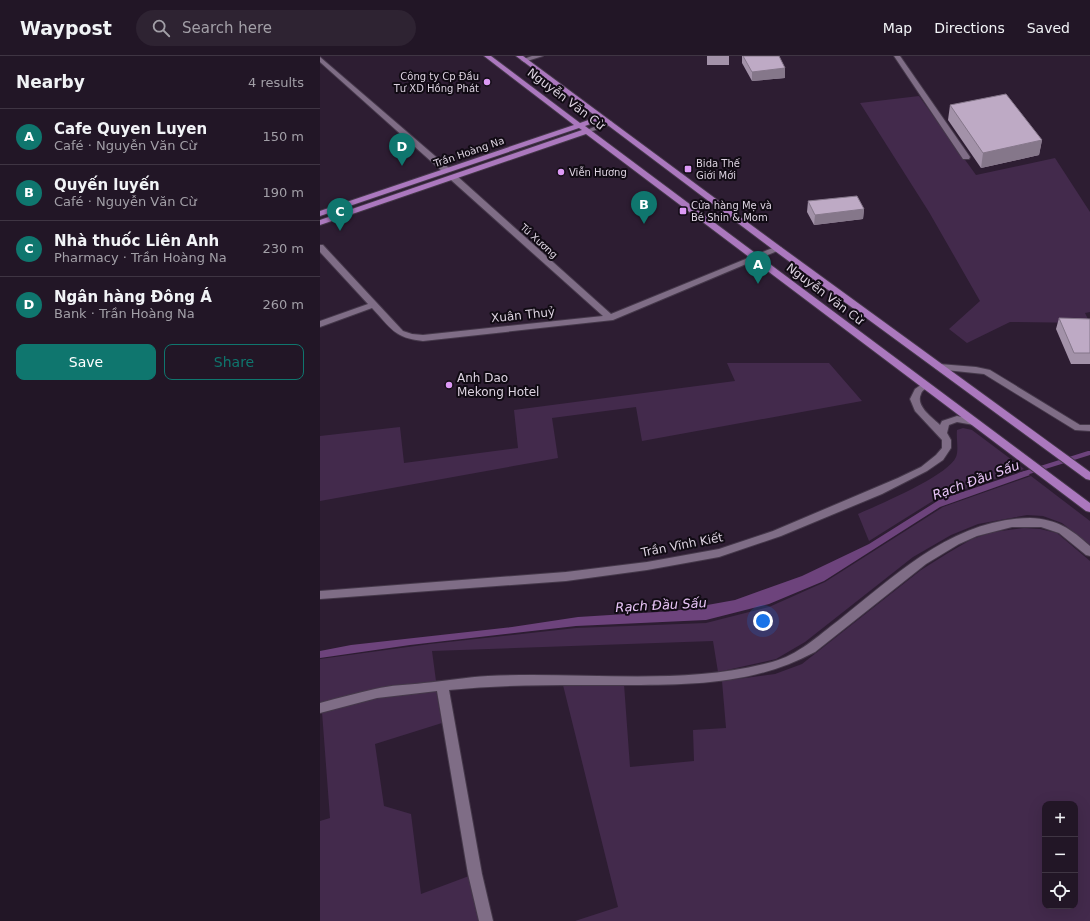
<!DOCTYPE html>
<meta charset="utf-8">
<style>
body{margin:0;font-family:"DejaVu Sans",sans-serif;background:#2e2332;color:#f1f3f6}
.controls{position:absolute;right:12px;bottom:12px;display:grid;overflow:hidden;border-radius:8px;box-shadow:0 4px 16px #0002}
.controls button{width:36px;height:36px;display:grid;place-items:center;padding:0;border:0;border-bottom:1px solid #3f3543;background:#221626;color:#f1f3f6;font:20px sans-serif}
.you{position:absolute;left:443px;top:565px;width:14px;height:14px;margin:-10px;border:3px solid #fff;border-radius:50%;background:#1a73e8;box-shadow:0 0 0 6px #1a73e833}
.badge{display:grid;place-items:center;width:26px;height:26px;border-radius:50%;background:#0f766e;color:#fff;font-size:13px;font-weight:700}
.pin{position:absolute;translate:-50% -33px;filter:drop-shadow(0 1px 2px #0008)}
.pin::after{content:'';position:absolute;top:21px;width:14px;height:12px;background:inherit;clip-path:polygon(0 0,100% 0,50% 100%)}
.list{margin:0;padding:0;list-style:none}
h2{display:flex;justify-content:space-between;align-items:center;height:52px;margin:0;padding:0 16px;font-size:17px}
h2 small{font-size:13px;font-weight:400;color:#a29fa7}
.list li{display:grid;grid-template-columns:26px 1fr auto;gap:12px;align-items:center;box-sizing:border-box;height:56px;padding:0 16px;border-top:1px solid #3f3543}
.list b{display:block;font-size:15px;white-space:nowrap}
.list p{margin:0;font-size:13px;white-space:nowrap;color:#a29fa7}
.list em{font-size:13px;font-style:normal;color:#a29fa7}
.actions{display:flex;gap:8px;padding:12px 16px}
.actions a{flex:1;padding:9px 0;border:1px solid #0f766e;border-radius:8px;text-align:center;font-size:14px;color:#0f766e}
.actions .main{background:#0f766e;color:#fff}
.icon{flex:none;width:22px;height:22px;fill:none;stroke:currentColor;stroke-width:2;stroke-linecap:round;stroke-linejoin:round}
.map{position:relative;flex:none;width:770px;height:865px;overflow:hidden}
header{display:flex;align-items:center;gap:24px;box-sizing:border-box;height:56px;padding:0 20px;background:#221626;border-bottom:1px solid #3f3543}
header strong{font-size:19px}
nav{display:flex;gap:22px;margin-inline-start:auto;font-size:14px}
.search{width:280px;height:36px;background:#2e2332;display:flex;align-items:center;gap:10px;box-sizing:border-box;padding:0 14px;border-radius:22px;color:#a29fa7;font-size:15px}
main{display:flex}
aside{flex:1;background:#221626}
.map>svg:first-child{display:block}
.green{fill:#432a4c;fill-rule:evenodd}
.water{fill:#6d437c}
.lines{fill:none;stroke-linecap:round;stroke-linejoin:round}
.stream{fill:#6d437c;fill-rule:evenodd}
.minor-casing{stroke:#45384a;stroke-width:2}
.major-casing{stroke:#45384a;stroke-width:2}
.minor{fill:#7f6d86;fill-rule:evenodd}
.major{fill:#ab78be;fill-rule:evenodd}
.wall{fill:#a392a9}
.shaded-wall{fill:#85778a}
.building{fill:#beaac5;stroke:#85778a}
.poi-dot{fill:#dc99f5;stroke:#110b14;stroke-width:1.5}
.labels{text-anchor:middle;dominant-baseline:central;stroke-width:4;stroke-linejoin:round;paint-order:stroke}
.far-poi-label{font-size:10px;fill:#ddd3e1;stroke:#110b14;text-anchor:start}
.far-street-label{font-size:10px;fill:#ddd3e1;stroke:#110b14}
.street-label{font-size:12px;fill:#ddd3e1;stroke:#110b14}
.poi-label{font-size:12px;fill:#ddd3e1;stroke:#110b14;text-anchor:start}
.water-label{font-size:13px;font-style:italic;fill:#e9c5f8;stroke:#110b14}
</style>
<header>
<strong>Waypost</strong>
<div class="search"><svg class="icon" aria-label="search" viewBox="0 0 24 24"><circle cx="10" cy="10" r="6"/><path d="M15 15l6 6"/></svg>Search here</div>
<nav><a>Map</a><a>Directions</a><a>Saved</a></nav>
</header>
<main>
<aside>
<h2>Nearby<small>4 results</small></h2>
<ul class="list">
<li><span class="badge">A</span><div><b>Cafe Quyen Luyen</b><p>Café · Nguyễn Văn Cừ</p></div><em>150 m</em></li>
<li><span class="badge">B</span><div><b>Quyến luyến</b><p>Café · Nguyễn Văn Cừ</p></div><em>190 m</em></li>
<li><span class="badge">C</span><div><b>Nhà thuốc Liên Anh</b><p>Pharmacy · Trần Hoàng Na</p></div><em>230 m</em></li>
<li><span class="badge">D</span><div><b>Ngân hàng Đông Á</b><p>Bank · Trần Hoàng Na</p></div><em>260 m</em></li>
</ul>
<div class="actions"><a class="main">Save</a><a>Share</a></div>
</aside>
<div class="map">
<svg width="770" height="865" viewBox="0 0 770 865">
<rect width="100%" height="100%" fill="#2d1d32"/>
<path class="green" d="M599,40L656,119L735,102L770,156V256L765,257L770,267L690,266L647,287L629,273L660,245L609,156L540,47Z
M407,307H509L542,345L322,385L316,351L232,362L238,402L0,445V380L80,371L84,407L198,392L194,354L415,325Z
M643,372L652,374L704,413L616,443L549,485L538,458C558,449 628,420 636,401C639,394 636,382 637,374Z
M711,420L770,465V489L742,467L723,460L707,459L658,468L631,479L593,501L485,586L456,603L398,616L393,585L112,595L116,625L58,633L0,648V603L110,588L256,572L386,567L449,551L505,526L623,451Z
M704,472L720,473L737,477L770,505V865H255L298,851L243,629L304,628L310,711L374,705L373,674L406,672L402,625L455,618L482,608L601,514L628,497L652,483L673,476ZM725,748H755V850H725Z
M116,634L122,667L55,688L64,750L91,758L101,838L149,820L160,865H0V765L10,762L2,656L57,640Z"/>
<path class="water" d="M705,415L710,419L620,451L504,525L449,548L386,564L256,570L90,589L0,602V595L31,589L192,571L258,561L354,555L415,544L482,520L549,488L619,444Z"/>
<g class="lines">
<path class="stream" d="M768,395H770V399L700,421L697,419L698,417Z"/>
<defs>
<path id="minor" d="M212,0H223L204,6L201,4Z
M574,0H580L650,101L649,103H643Z
M0,1L129,112V116H123L0,6Z
M290,65L292,66V68L267,77L264,75Z
M131,120H137L291,258L455,191H461L462,193L293,264L103,285C74,282 71,272 52,252L0,271V265L48,248L0,196V189H3L83,275L92,278L103,279L283,260L131,124Z
M619,308L656,311L670,314L760,369H770V375L755,374L664,318L616,313L615,311L616,309Z
M605,326L610,329C607,332 602,334 601,338C595,350 613,362 620,369L622,365L637,360L657,364L659,366L654,369L637,366L629,369L627,377L631,384V392L623,404L607,415L562,438L461,480L399,501L327,514L246,525L0,543V535L246,516L327,506L399,493L453,475L578,422L601,411L616,399L622,392V384L595,355L590,343L595,333Z
M710,462C737,463 751,473 770,490V500L766,499L739,477L721,471H692L657,480L639,488L606,508L495,596C433,629 371,629 302,629C244,629 186,628 129,634L162,818L173,865H159L148,818L117,635L57,642L0,657V647C18,642 37,637 55,633C71,629 88,629 104,627C125,625 147,621 168,620C262,615 360,631 452,606C478,599 498,580 519,564C576,519 633,463 710,462Z"/>
<path id="major" d="M164,0H171L260,67L277,61L196,0H203L461,191L770,416V424L766,423L455,195L281,64L265,70L770,447V456L766,455L266,78L0,169V164L262,74L259,72L0,160V155L254,69Z"/>
</defs>
<use href="#minor" class="minor-casing"/>
<use href="#major" class="major-casing"/>
<use href="#minor" class="minor"/>
<use href="#major" class="major"/>
</g>
<path class="wall" d="M387,0H409V9H387Z
M422,0H459L465,22L432,25L422,7Z
M630,49L722,84L719,99L661,112L628,64Z
M488,145L544,153L543,163L494,169L487,156Z
M739,262L770,263V308H751L736,273Z"/>
<path class="shaded-wall" d="M465,12V22L432,25V16Z
M722,84L719,99L661,112L663,97Z
M544,153L543,163L494,169L495,159Z"/>
<path class="building" d="M423,0H459L465,12L432,16Z
M686,38L722,84L663,97L630,49Z
M537,140L544,153L495,159L488,145Z
M739,262L770,263V297H754Z"/>
<g class="poi-dot">
<circle cx="167" cy="26" r="4"/>
<rect x="364" y="109" width="8" height="8" rx="2"/>
<circle cx="241" cy="116" r="4"/>
<rect x="359" y="151" width="8" height="8" rx="2"/>
<circle cx="129" cy="329" r="4"/>
</g>
<g class="labels">
<g class="far-poi-label">
<text x="159" y="20" text-anchor="end">Công ty Cp Đầu<tspan x="159" dy="12">Tư XD Hồng Phát</tspan></text>
<text x="376" y="107">Bida Thế<tspan x="376" dy="12">Giới Mới</tspan></text>
<text x="249" y="116">Viễn Hương</text>
<text x="371" y="149">Cửa hàng Mẹ và<tspan x="371" dy="12">Bé Shin &amp; Mom</tspan></text>
</g>
<g class="far-street-label">
<text transform="translate(149 96) rotate(-19)">Trần Hoàng Na</text>
<text transform="translate(219 185) rotate(42)">Tú Xương</text>
</g>
<g class="street-label">
<text transform="translate(246 43) rotate(37)">Nguyễn Văn Cừ</text>
<text transform="translate(505 238) rotate(37)">Nguyễn Văn Cừ</text>
<text transform="translate(203 259) rotate(-6)">Xuân Thuỷ</text>
<text transform="translate(362 489) rotate(-11)">Trần Vĩnh Kiết</text>
</g>
<g class="poi-label">
<text x="137" y="322">Anh Dao<tspan x="137" dy="14">Mekong Hotel</tspan></text>
</g>
<g class="water-label">
<text transform="translate(656 424) rotate(-20)">Rạch Đầu Sấu</text>
<text transform="translate(341 549) rotate(-3)">Rạch Đầu Sấu</text>
</g>
</g>
</svg>
<div class="controls">
<button>+</button>
<button>−</button>
<button><svg class="icon" aria-label="locate" viewBox="0 0 24 24"><circle cx="12" cy="12" r="6"/><path d="M12 2v4M12 18v4M2 12h4M18 12h4"/></svg></button>
</div>
<div class="you"></div>
<div class="pin badge" style="left:438px;top:228px">A</div>
<div class="pin badge" style="left:324px;top:168px">B</div>
<div class="pin badge" style="left:20px;top:175px">C</div>
<div class="pin badge" style="left:82px;top:110px">D</div>
</div>
</main>
